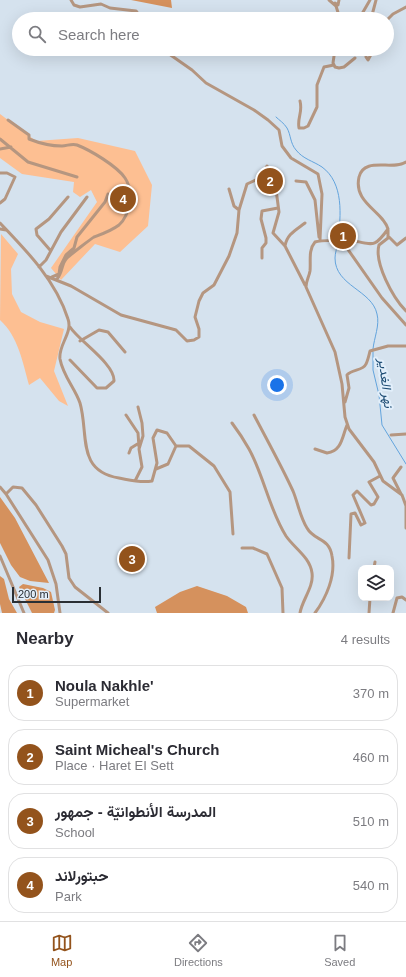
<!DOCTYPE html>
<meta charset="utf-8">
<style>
body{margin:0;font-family:Arial,Vazirmatn,sans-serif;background:#f2f2f3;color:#2b2b33}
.controls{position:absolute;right:12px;bottom:12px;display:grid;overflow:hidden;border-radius:8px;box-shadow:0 4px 16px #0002}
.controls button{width:36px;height:36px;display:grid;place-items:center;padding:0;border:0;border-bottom:1px solid #e1e1e2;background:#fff;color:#2b2b33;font:20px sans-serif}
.scale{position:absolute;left:12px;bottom:10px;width:89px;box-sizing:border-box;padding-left:4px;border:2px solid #2a2f34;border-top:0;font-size:11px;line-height:14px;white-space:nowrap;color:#2a2f34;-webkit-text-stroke:3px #e2effb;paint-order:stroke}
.you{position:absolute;left:277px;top:385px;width:14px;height:14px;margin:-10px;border:3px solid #fff;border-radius:50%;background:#1a73e8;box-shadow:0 0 0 6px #1a73e833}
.badge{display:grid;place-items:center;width:26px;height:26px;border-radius:50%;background:#93531c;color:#fff;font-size:13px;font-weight:700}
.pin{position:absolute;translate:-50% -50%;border:2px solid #fff;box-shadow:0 1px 4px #0006}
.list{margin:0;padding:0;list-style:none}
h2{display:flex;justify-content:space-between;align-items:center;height:52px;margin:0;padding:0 16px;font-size:17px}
h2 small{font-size:13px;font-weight:400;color:#7c7c81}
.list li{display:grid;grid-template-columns:26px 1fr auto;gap:12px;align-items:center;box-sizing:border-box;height:56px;margin:0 8px 8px;padding:0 8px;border:1px solid #e1e1e2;border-radius:16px}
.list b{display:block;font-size:15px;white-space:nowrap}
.list p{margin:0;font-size:13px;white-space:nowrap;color:#7c7c81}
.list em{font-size:13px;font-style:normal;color:#7c7c81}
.icon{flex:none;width:22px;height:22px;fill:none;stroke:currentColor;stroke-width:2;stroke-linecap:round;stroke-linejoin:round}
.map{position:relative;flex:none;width:406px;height:613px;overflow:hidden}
.search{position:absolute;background:#fff;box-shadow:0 4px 16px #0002;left:12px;right:12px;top:12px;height:44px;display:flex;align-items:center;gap:10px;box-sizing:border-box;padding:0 14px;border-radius:22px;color:#7c7c81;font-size:15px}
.sheet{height:308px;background:#fff}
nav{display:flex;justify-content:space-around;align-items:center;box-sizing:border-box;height:56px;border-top:1px solid #e1e1e2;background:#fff;font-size:11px;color:#7c7c81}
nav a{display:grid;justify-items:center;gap:2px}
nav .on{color:#93531c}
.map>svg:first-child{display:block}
.green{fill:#fdbf92}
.forest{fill:#d5915d}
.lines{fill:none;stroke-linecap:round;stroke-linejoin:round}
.stream{stroke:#63a4dd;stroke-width:1}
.street{stroke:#b59680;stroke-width:3}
.labels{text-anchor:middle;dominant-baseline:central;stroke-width:4;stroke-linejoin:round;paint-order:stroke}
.water-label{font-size:13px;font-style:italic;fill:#1e4d74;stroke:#e2effb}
</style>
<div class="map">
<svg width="406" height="613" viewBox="0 0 406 613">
<rect width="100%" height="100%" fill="#d5e2ee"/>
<path class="green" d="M0,114L36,141L78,138L135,151L152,185L148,226L120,252L95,244L61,280L51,268L97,202L91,190L80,197L73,192L74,182L22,174L0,158Z
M1,234L18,254L11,269L12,294L21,312L40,322L64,329L54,371L68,406L59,401L40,378L29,385C23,363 18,336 0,320Z"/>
<path class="forest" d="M131,0H171L172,8Z
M0,497L15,518L49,583L30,581L20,577L11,565L0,543Z
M0,576L4,579L9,599L17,613H2L0,604Z
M23,584L43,588L51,592L55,610L54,613H32L19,587Z
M197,586L227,596L246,607L248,613H157L155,607L180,592Z"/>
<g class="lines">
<path class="stream" d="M276,117C279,120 284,123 287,128C291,135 290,143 296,150C303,159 313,161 322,167C344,183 341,216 338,239
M338,243C337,248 335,253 335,258C335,286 372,290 377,314C380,325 374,338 373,349
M373,352V370L379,395L382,425L406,464"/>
<path class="street" d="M71,0L74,5L80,7L101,4L110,8L136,11L142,19
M329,0L336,6L340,19
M335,3L338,5L339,0
M359,19L370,0
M371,19L376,0
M387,20L393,14L406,7
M162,49L192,70L206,83L254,110L268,120L279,130L282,146L291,158L318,174L322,194L320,240
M335,49L333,63L335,67L339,68L344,67L355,58
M367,49L366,57L368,60L374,49
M300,101C303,113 297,117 299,128H304L308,126L317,107V85L324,67L334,65
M8,120L29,135V139C39,143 51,146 62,146C67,146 72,143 77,145C90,150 117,166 125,178C134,191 130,215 119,225C111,231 102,234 94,237C92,238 70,255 67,258C61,264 63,272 57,279
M0,139L28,162L77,177
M0,149L11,147
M406,162C393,171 364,156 359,177C353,203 383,211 388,229C375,247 374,245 355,241C349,240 320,240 315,242C308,250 311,262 310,271C309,277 306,281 306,287L335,352L342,384L345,417L349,429L374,462L383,481L402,495L406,506V528
M0,173H7L15,177L5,199L0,203
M296,181L306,182L315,200L319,237
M239,210L247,184L260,178L267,166L275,182L279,212L273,233L285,246L305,285
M0,223C27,251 56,281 68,319C73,333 58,345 60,359C63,376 75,388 80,403C89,434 76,471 119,478C130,480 140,483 152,481L157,463L153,438L157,430L167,433L176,446L168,464L156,469
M0,229L6,230
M388,230V238L379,245C374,263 393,298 406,311
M389,237L397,245L406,238
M342,241L382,298L406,325
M285,246C287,234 296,230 305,223
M50,250L37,235L36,229L49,219L68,197
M262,258V248L266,243V238L261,219L262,211L278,208
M39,267L46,260L61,232L87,197
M46,276L71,286L121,315L176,330L187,341L194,340L199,337V329L195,317L199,301L203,293L214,285L229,256L237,233L239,210L234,206L229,189
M52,277L59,274L60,267L66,255L74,248L77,237L105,202L108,194
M70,327C79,341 115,364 114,381L106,388H97L70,360
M80,341L99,330L108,332L125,352
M345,402L349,388L347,375C352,369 363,371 366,364C368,360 369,355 370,351L388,346H406
M126,415L138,433L139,447
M254,415C267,440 281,465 293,491C298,503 300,517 307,528C314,541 329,537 332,556C336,576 326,598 315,613
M232,423C238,431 244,440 249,449C264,476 269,509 286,536C294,548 310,557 312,573C314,587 302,600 300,613
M391,435L406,434
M176,446H189L214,466L230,492L233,534
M315,449L327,453C342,451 342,437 347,425
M129,453L131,448L139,443
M135,481L142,467L139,449L143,436L142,423L138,407
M0,487L6,494L48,560L56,584L60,613
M6,494L13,487L22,488L36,505L62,546L66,554L69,578L75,587L108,613
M401,494L393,478L401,467
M242,548H253L267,554L282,588L283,613
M0,556L24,613
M349,558L351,514L355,513L361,525L365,523L353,495L357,491L371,505L374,504L378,497L369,482L380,476
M374,568L375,562
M369,613L370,598
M393,613L397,598L402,597L406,600"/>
</g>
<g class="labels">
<g class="water-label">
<text transform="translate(386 383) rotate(83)">نهر الغدير</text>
</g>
</g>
</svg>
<div class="controls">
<button><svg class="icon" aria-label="layers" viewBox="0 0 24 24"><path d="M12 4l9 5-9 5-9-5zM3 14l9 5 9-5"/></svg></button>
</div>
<div class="scale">200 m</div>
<div class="you"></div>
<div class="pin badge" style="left:343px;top:236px">1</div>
<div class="pin badge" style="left:270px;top:181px">2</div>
<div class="pin badge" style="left:132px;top:559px">3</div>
<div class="pin badge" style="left:123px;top:199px">4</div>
<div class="search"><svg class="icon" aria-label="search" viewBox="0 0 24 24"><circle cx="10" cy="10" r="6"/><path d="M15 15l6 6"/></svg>Search here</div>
</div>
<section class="sheet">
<h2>Nearby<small>4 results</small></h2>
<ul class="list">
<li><span class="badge">1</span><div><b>Noula Nakhle'</b><p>Supermarket</p></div><em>370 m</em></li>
<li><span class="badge">2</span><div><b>Saint Micheal's Church</b><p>Place · Haret EI Sett</p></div><em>460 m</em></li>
<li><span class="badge">3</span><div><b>المدرسة الأنطوانيّة - جمهور</b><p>School</p></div><em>510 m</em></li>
<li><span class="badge">4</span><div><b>حبتورلاند</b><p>Park</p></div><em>540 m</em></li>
</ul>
</section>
<nav>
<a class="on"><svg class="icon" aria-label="map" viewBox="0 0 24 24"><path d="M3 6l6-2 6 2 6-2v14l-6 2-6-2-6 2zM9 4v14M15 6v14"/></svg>Map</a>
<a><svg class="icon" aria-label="directions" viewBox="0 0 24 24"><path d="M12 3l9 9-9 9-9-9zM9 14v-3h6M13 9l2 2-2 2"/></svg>Directions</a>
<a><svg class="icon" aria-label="saved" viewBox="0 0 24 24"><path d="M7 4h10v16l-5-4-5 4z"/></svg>Saved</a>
</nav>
